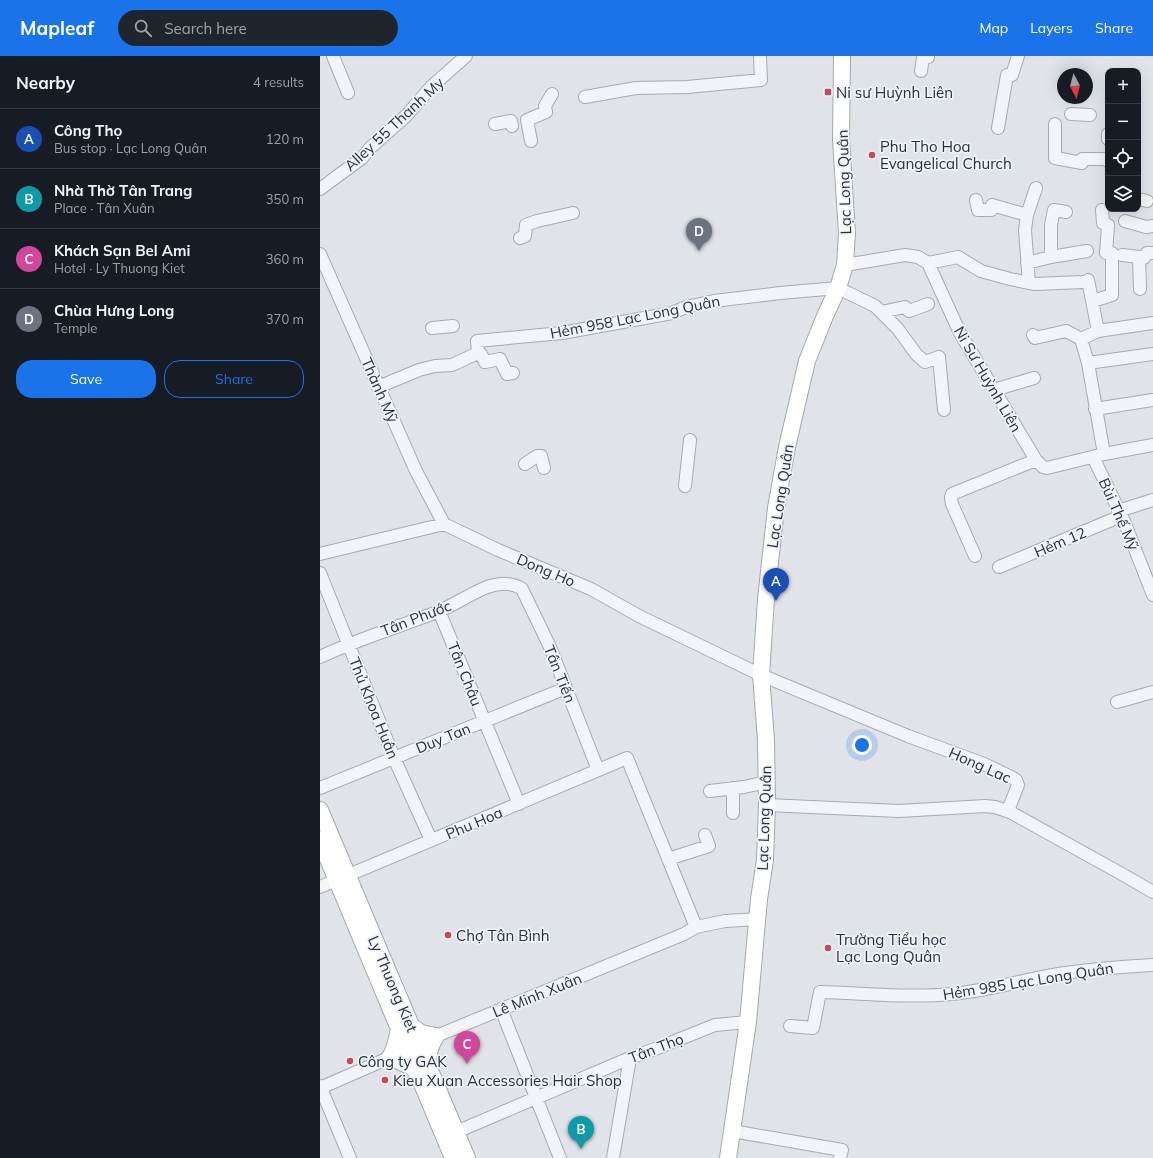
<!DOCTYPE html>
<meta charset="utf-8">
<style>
body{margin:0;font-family:Mulish,sans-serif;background:#20242c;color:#f1f3f6}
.controls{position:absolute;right:12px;top:12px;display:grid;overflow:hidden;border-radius:8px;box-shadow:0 4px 16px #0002}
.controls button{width:36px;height:36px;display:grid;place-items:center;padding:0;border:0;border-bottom:1px solid #363941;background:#171b24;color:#f1f3f6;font:20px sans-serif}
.compass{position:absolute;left:737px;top:12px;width:36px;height:36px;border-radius:50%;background:#171b24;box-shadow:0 4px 16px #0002;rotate:173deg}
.you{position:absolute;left:542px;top:689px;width:14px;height:14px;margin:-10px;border:3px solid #fff;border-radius:50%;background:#1a73e8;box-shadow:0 0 0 6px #1a73e833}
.badge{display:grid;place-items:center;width:26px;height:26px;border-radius:50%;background:#1a73e8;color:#fff;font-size:13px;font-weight:700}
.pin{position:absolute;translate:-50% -33px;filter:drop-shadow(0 1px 2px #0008)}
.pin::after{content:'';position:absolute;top:21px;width:14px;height:12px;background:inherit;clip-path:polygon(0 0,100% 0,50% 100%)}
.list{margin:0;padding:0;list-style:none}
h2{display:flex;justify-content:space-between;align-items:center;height:52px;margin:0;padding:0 16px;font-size:17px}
h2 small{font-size:13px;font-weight:400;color:#9ea1a6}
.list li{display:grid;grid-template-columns:26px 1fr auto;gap:12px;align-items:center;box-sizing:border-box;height:60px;padding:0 16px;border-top:1px solid #363941}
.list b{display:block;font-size:15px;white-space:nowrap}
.list p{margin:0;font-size:13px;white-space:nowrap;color:#9ea1a6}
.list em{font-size:13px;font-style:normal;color:#9ea1a6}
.actions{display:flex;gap:8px;padding:12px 16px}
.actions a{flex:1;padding:9px 0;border:1px solid #1a73e8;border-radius:16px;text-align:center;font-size:14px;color:#1a73e8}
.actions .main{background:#1a73e8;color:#fff}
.icon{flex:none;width:22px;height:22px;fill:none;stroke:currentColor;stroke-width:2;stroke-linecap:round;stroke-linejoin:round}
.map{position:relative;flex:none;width:833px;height:1102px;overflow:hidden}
header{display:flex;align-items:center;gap:24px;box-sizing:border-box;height:56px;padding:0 20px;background:#1a73e8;color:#fff}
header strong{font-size:19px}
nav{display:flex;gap:22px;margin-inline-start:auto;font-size:14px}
.search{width:280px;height:36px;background:#20242c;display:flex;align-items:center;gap:10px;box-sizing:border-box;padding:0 14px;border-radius:22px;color:#9ea1a6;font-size:15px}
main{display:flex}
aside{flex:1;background:#171b24}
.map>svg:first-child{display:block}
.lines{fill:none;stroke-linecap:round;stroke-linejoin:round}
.minor-casing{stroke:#a5aab2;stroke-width:14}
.major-casing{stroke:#a0a7b4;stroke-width:18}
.minor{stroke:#f2f4f7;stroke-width:12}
.major{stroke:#fff;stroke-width:16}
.poi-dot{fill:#c94958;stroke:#eff2f6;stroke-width:1.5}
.labels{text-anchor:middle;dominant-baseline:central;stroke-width:3.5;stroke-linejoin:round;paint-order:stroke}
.poi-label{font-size:15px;fill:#29303f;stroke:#eff2f6;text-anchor:start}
.street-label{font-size:15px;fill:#29303f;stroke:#eff2f6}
</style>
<header>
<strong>Mapleaf</strong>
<div class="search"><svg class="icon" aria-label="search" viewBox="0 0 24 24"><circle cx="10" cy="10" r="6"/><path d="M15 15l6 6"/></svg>Search here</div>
<nav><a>Map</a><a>Layers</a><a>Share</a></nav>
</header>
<main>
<aside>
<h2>Nearby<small>4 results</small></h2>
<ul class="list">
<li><span class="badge" style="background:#1a4fb4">A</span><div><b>Công Thọ</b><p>Bus stop · Lạc Long Quân</p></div><em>120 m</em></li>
<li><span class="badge" style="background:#0f9aa8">B</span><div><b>Nhà Thờ Tân Trang</b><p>Place · Tân Xuân</p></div><em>350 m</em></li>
<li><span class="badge" style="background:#d1479c">C</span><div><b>Khách Sạn Bel Ami</b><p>Hotel · Ly Thuong Kiet</p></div><em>360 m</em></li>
<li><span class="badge" style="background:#6b7280">D</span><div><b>Chùa Hưng Long</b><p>Temple</p></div><em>370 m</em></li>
</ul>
<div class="actions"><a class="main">Save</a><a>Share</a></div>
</aside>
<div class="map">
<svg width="833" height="1102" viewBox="0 0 833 1102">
<rect width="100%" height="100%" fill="#e0e3e8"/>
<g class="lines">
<defs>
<path id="minor" d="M13,0L28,37
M601,15L603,2L608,1V0
M692,19L698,0
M265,41L316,32L367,31L441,24L440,0
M751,58L770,59
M175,68L191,65L192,70
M735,68V102L762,107
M678,72L687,19
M788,83V78
M211,85L207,64L226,56L225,50L232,38
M762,103H785L788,105
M0,133L42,102L50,92L86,60L111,31L146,0
M818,143L827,145
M656,144L658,154H671L672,149L707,159
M782,154L783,167L788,169L786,197
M746,156L734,154L731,169V201L767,195
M805,165L826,171L833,170
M200,182L205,180L206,169L217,165L253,157
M0,198L96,415L124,468
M802,199L819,201L820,233
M819,201L824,202L827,197H833
M608,207L638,201L661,215L690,223L714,228L763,226
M707,207L731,201
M525,209L585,199L598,201L608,207L640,277L716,404L723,411L727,412L784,398L833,389
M768,224L778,275
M709,227L705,174L707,159L716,132
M773,245L792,239V197
M561,256L585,251L589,255L608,248
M112,272L133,270
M713,279L715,282L746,275L761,283
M158,297L161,298L165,306L180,303L187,318L193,317
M768,307L833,298
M58,331L99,314L115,310L132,309L158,297L157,285L242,277L352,257L366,251L394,245L460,237L518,232L555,250L578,273L596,298L605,306L619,301L624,354
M674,334L714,322
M775,353L833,344
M784,398L768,307L761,283L778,275L833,267
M773,401L804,465L833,539
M205,408L217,400H221L224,412
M365,430L370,384
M798,455L833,444
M0,498L124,468L178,494L271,533L319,560L441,619L588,680L664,708L693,722L696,724L698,729L689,752L690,756
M655,500L632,448L631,442L632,438L716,404
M679,511L801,460
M0,517L74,702L111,784
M119,555L199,748
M0,601C38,583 78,571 117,556C134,549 150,538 167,531C179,527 192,526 202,533L230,591L278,714
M797,646L833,636
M0,732L246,632
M413,732V757
M390,735L424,731L447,726
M447,749L579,755L665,750L675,751L690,756L800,817L833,836
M348,803L389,790L385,779
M0,831L307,702L376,871
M181,953L240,1102
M470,970L493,972L500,936C543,937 588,942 631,938C666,935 699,925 733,919C766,913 799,911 833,909
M109,983L364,878L376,871L405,865L438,863
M0,1030L30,1102
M0,1032L78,998
M412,1075L522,1094L520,1102
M136,1076L310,1002L335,993L395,969L428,966
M293,1102L310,1002"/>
<path id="major" d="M0,754L147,1102
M0,784L133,1102
M90,969L101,977L116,980C110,989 108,998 108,1009
M79,972C77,983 76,992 70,1001L92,1011L98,1017
M408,1102L428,966L439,843L445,804L447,749L446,684L441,619L446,543L456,452L467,391L487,305L505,260L518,232L525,209L527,177L521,84L522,0"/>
</defs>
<use href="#minor" class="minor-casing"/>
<use href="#major" class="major-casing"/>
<use href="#minor" class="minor"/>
<use href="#major" class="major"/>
</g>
<g class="poi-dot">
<rect x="504" y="32" width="8" height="8" rx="2"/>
<circle cx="552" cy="99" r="4"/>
<circle cx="128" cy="879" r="4"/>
<circle cx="508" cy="892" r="4"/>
<circle cx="30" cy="1005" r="4"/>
<circle cx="65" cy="1024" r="4"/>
</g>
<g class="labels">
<g class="poi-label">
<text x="516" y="36">Ni sư Huỳnh Liên</text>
<text x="560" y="90">Phu Tho Hoa<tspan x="560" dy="17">Evangelical Church</tspan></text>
<text x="136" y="879">Chợ Tân Bình</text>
<text x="516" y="883">Trường Tiểu học<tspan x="516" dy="17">Lạc Long Quân</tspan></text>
<text x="38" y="1005">Công ty GAK</text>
<text x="73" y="1024">Kieu Xuan Accessories Hair Shop</text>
</g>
<g class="street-label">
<text transform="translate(74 68) rotate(-43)">Alley 55 Thanh My</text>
<text transform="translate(524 126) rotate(-92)">Lạc Long Quân</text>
<text transform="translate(315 261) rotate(-11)">Hẻm 958 Lạc Long Quân</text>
<text transform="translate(668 323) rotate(60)">Ni Sư Huỳnh Liên</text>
<text transform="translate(60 334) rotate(66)">Thành Mỹ</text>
<text transform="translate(460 440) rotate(-81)">Lạc Long Quân</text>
<text transform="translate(799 458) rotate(66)">Bùi Thế Mỹ</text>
<text transform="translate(740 486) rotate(-23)">Hẻm 12</text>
<text transform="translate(226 514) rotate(23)">Dong Ho</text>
<text transform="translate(96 562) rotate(-21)">Tân Phước</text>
<text transform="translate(145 618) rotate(68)">Tân Châu</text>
<text transform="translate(240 618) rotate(68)">Tân Tiến</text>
<text transform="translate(54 652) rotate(68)">Thủ Khoa Huân</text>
<text transform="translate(123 682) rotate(-22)">Duy Tan</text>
<text transform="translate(660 709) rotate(24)">Hong Lac</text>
<text transform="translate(444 762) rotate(-88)">Lạc Long Quân</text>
<text transform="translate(154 767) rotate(-23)">Phu Hoa</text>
<text transform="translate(708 925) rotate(-9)">Hẻm 985 Lạc Long Quân</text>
<text transform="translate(73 928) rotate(67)">Ly Thuong Kiet</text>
<text transform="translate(217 939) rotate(-22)">Lê Minh Xuân</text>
<text transform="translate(336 992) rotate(-21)">Tân Thọ</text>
</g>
</g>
</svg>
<div class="controls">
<button>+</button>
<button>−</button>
<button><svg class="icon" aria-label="locate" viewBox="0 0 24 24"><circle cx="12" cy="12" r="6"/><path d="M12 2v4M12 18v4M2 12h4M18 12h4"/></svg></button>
<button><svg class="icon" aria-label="layers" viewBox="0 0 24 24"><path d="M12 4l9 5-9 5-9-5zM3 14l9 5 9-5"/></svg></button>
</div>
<svg class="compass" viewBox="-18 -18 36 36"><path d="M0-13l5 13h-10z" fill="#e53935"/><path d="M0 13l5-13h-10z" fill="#9ea1a6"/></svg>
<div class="you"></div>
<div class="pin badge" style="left:456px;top:545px;background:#1a4fb4">A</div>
<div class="pin badge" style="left:261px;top:1093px;background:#0f9aa8">B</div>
<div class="pin badge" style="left:147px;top:1008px;background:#d1479c">C</div>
<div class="pin badge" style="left:379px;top:195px;background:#6b7280">D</div>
</div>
</main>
